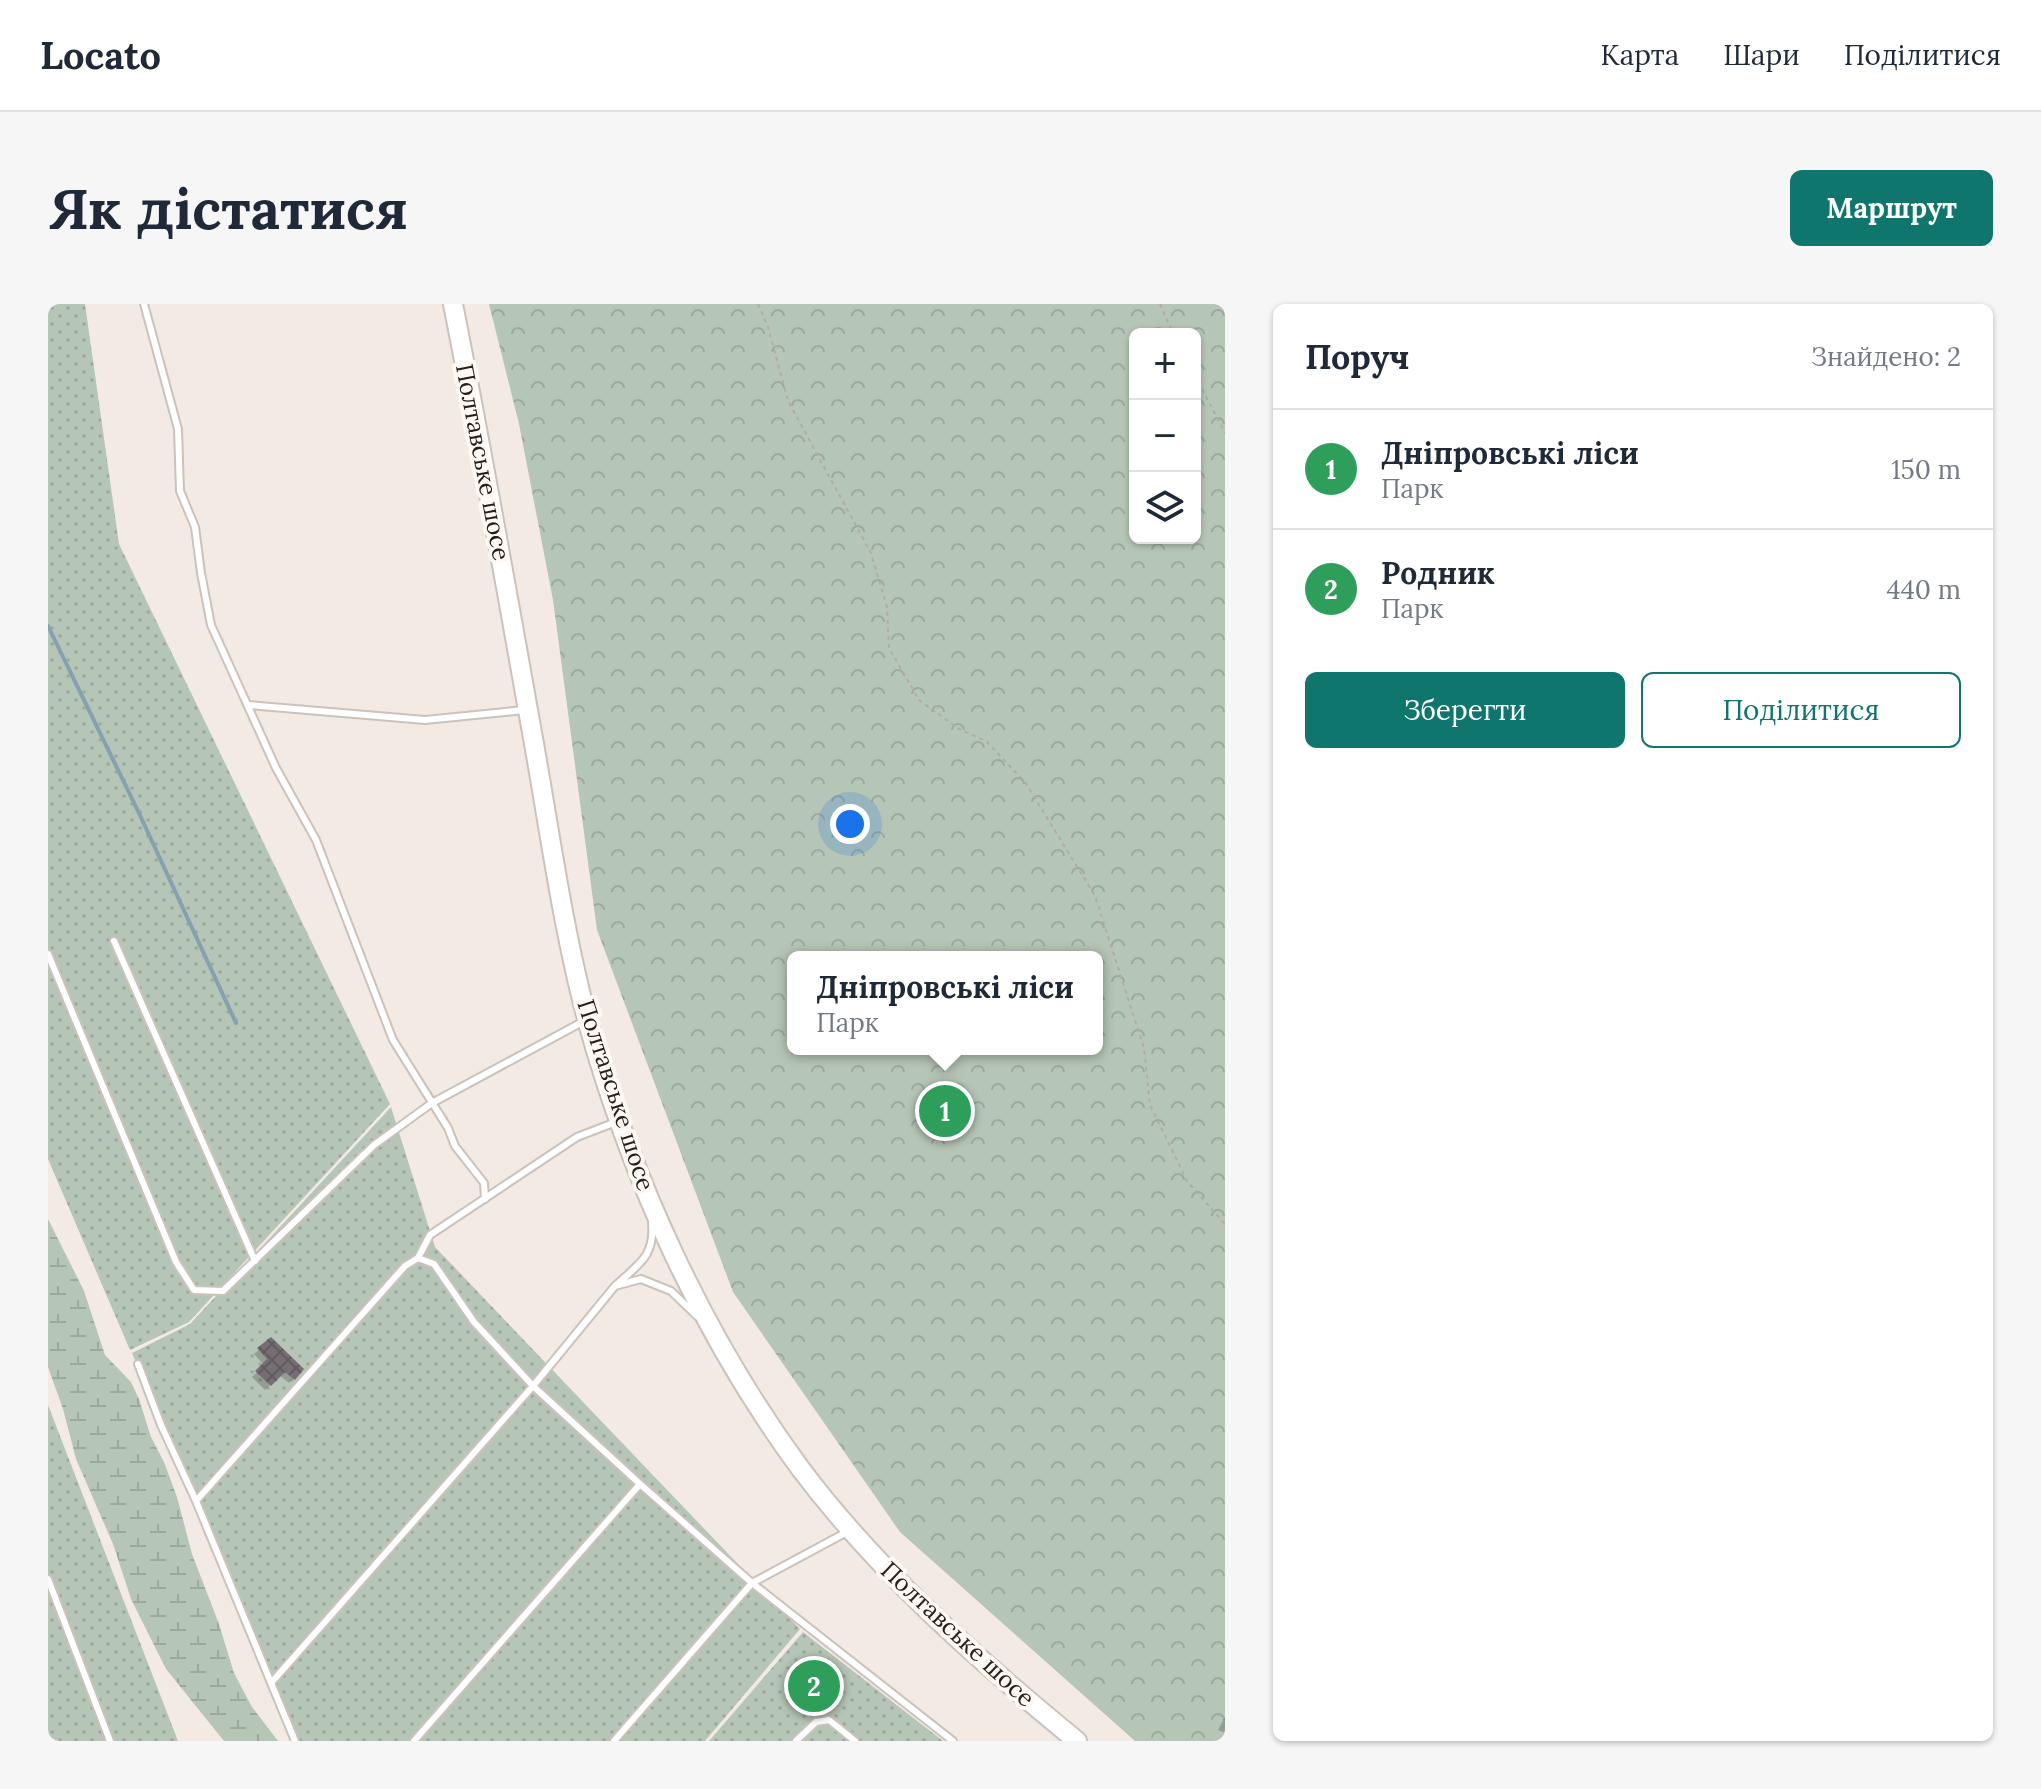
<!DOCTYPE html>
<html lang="uk">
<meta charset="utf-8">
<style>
body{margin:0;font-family:Lora,serif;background:#f6f6f7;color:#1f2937}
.controls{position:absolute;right:24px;top:24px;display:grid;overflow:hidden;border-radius:12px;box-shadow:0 2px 6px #0004}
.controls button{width:72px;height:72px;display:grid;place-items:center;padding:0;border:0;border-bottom:2px solid #e0e1e3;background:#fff;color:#1f2937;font:40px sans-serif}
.you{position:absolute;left:802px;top:520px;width:28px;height:28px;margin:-20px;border:6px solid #fff;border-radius:50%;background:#1a73e8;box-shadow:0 0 0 12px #1a73e833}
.badge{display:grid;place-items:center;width:52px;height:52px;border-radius:50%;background:#0f766e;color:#fff;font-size:26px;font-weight:700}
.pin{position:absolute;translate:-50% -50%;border:4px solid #fff;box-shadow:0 2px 8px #0006}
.popup{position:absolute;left:739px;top:647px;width:316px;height:104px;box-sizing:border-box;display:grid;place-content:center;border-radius:12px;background:#fff;filter:drop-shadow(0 2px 6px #0005);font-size:26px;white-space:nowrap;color:#747a83}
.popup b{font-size:30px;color:#1f2937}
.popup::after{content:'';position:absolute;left:50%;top:100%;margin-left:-16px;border:16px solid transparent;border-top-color:#fff}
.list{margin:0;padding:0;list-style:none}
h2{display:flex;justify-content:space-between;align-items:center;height:104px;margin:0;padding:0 32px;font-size:34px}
h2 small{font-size:26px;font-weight:400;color:#747a83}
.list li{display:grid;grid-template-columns:52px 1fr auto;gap:24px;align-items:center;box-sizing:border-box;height:120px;padding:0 32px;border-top:2px solid #e0e1e3}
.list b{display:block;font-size:30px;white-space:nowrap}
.list p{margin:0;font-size:26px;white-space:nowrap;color:#747a83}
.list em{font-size:26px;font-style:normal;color:#747a83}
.actions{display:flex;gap:16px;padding:24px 32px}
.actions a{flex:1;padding:18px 0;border:2px solid #0f766e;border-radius:12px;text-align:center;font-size:28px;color:#0f766e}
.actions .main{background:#0f766e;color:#fff}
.icon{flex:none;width:44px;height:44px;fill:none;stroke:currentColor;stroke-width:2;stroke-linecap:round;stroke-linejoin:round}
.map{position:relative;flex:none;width:1177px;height:1437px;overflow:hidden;border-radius:12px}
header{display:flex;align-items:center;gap:48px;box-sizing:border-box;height:112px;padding:0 40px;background:#fff;border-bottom:2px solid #e0e1e3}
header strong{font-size:38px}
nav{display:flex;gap:44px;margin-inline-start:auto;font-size:28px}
.intro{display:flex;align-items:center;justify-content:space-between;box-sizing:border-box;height:192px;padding:0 48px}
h1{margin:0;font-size:56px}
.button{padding:20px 36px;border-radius:12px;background:#0f766e;color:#fff;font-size:28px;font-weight:700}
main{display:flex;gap:48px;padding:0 48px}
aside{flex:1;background:#fff;border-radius:12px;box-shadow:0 2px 6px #0004}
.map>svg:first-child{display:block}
.grass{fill:url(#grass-dots)}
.wetland{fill:url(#wetland-marsh)}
.park{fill:url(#park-crowns);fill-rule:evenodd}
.shadow{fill:#0003}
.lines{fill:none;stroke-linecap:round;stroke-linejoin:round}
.stream{stroke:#85a0b3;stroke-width:4}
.building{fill:url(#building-cross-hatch)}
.lane-casing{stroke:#cbc2bb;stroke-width:10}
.primary-casing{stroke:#cbc2bb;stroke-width:22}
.path{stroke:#b2aba5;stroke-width:2;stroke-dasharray:4 4;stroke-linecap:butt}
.lane{stroke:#fff;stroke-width:6}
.primary{stroke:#fff;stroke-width:18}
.labels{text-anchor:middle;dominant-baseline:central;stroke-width:8;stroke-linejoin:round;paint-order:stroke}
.street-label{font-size:24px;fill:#23201d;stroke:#fff8f2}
</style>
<header>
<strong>Locato</strong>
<nav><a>Карта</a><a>Шари</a><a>Поділитися</a></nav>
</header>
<div class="intro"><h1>Як дістатися</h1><a class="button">Маршрут</a></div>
<main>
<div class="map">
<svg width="1177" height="1437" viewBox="0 0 1177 1437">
<defs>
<pattern id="grass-dots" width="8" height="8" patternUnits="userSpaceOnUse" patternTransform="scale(2)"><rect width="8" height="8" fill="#b6c6b6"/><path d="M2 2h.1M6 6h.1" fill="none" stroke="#9caa9c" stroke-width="1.8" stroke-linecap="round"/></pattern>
<pattern id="wetland-marsh" width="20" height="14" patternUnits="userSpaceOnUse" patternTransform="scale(2)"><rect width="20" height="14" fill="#b6c6b6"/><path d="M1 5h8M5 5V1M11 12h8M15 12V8" fill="none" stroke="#9caa9c"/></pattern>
<pattern id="park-crowns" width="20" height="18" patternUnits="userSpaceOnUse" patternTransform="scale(2)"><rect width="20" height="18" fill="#b6c6b6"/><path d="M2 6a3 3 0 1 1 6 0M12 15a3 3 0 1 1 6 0" fill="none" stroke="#9caa9c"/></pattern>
<pattern id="building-cross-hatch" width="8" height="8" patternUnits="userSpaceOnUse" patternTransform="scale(2)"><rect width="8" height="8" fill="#776e74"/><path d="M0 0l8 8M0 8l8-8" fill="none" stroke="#615a5f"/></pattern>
</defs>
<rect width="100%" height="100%" fill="#f3ebe3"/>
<path class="grass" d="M0,0H37L71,240L342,800L141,1018L82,1046L0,855Z
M343,803L387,943L752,1325L657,1437H251L84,1049L142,1020Z
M0,1101L130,1437H0Z
M755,1328L895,1437H661Z"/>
<path class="wetland" d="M0,915L36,987L57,1051L83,1078L91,1095L103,1133L116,1158L129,1193L144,1250L171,1320L186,1369L204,1403L230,1437H176L118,1365L83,1295L65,1240L28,1155L15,1105L0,1063Z"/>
<path class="park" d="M441,0H1177V1437H1087L852,1228L685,988L549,626L505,296L471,120ZM1087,30H1147V234H1087ZM745,653H1049V745H745Z"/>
<path class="shadow" d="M223,1036L254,1065L241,1079L231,1071L217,1086L204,1073L216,1061L206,1050Z
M1177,1413V1429L1170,1426Z"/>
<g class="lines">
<path class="stream" d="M0,322L90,507L188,719"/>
</g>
<path class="building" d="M223,1033L256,1065L247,1076L237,1068L223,1082L207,1067L219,1055L209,1044Z"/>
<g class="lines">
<defs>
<path id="lane" d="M96,0L130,125L132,187L147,223L153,269L163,321L228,464L268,536L345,736L400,824L407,842L436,879L437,895
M201,401L377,416L476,406
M66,637L207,957
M0,650L128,958L146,986L175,987L326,841L384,799L538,716
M370,954L382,931L529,833L568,818
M568,981C591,960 607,952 604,919
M90,1060L113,1121L148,1197L247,1437
M148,1197L357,962L370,954L386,960L426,1018L485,1082L592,1180L704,1279L905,1437
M0,1275L62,1437
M223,1379L485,1082L567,982L593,975L623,987L649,1012
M366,1437L592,1180
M566,1437L704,1279L799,1228
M748,1437L768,1418L781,1416L807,1437"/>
<path id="primary" d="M405,0C433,141 458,282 483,423C501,521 514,623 540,719C584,876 655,1032 752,1164C830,1268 929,1355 1029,1437"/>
</defs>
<use href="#lane" class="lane-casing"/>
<use href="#primary" class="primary-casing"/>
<path class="path" d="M710,0L720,23L740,97L823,249L839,303L841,344L871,396L911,425L938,437L977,478L1047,592L1096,744L1102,801L1139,877L1177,920
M1112,0L1125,30
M1147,71L1177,129"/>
<use href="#lane" class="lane"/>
<use href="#primary" class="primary"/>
</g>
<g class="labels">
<g class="street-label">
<text transform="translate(435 158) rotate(79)">Полтавське шосе</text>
<text transform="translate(568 791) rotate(72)">Полтавське шосе</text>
<text transform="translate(910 1330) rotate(43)">Полтавське шосе</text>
</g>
</g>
</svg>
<div class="controls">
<button>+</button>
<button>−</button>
<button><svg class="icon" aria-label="layers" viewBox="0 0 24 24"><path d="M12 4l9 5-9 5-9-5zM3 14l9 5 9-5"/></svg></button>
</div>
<div class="you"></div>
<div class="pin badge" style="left:897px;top:807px;background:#2e9e5b">1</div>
<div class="popup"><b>Дніпровські ліси</b>Парк</div>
<div class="pin badge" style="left:766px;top:1382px;background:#2e9e5b">2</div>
</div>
<aside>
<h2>Поруч<small>Знайдено: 2</small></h2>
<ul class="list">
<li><span class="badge" style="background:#2e9e5b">1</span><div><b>Дніпровські ліси</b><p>Парк</p></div><em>150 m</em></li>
<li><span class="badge" style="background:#2e9e5b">2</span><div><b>Родник</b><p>Парк</p></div><em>440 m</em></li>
</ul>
<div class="actions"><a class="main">Зберегти</a><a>Поділитися</a></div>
</aside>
</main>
